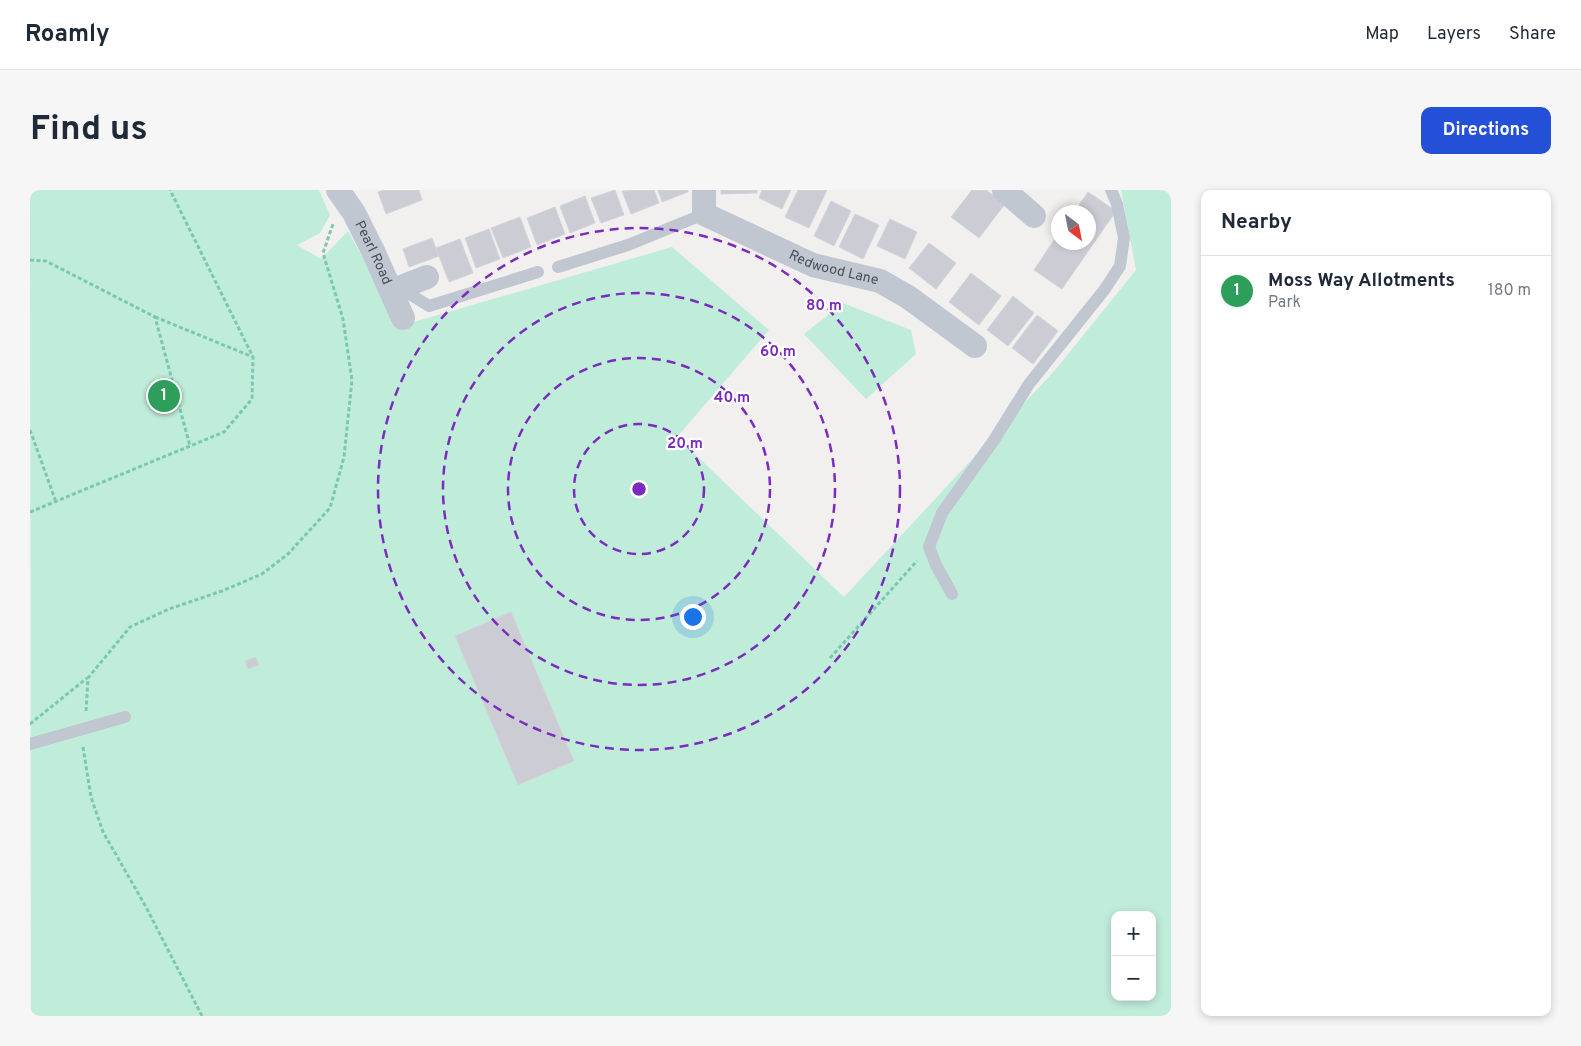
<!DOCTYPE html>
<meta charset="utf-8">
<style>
body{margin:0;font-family:Overpass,sans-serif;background:#f6f6f7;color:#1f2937}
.controls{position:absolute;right:15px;bottom:15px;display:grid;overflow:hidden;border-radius:10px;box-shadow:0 2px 8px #0003}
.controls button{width:45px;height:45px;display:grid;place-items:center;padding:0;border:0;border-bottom:1px solid #e0e1e3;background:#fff;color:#1f2937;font:25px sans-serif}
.compass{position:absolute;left:1021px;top:15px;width:45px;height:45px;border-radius:50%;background:#fff;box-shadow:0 2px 8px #0003;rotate:148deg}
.you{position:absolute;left:662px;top:426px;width:18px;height:18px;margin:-12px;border:4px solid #fff;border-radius:50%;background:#1a73e8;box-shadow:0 0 0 8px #1a73e833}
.badge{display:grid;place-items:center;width:32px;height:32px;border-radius:50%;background:#2450d7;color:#fff;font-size:16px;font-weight:700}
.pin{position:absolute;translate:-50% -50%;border:2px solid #fff;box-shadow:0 1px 5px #0006}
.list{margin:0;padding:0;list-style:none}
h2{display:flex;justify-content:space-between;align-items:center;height:65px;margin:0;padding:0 20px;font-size:21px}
h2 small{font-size:16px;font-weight:400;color:#747a83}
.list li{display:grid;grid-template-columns:32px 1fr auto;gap:15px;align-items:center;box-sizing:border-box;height:70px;padding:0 20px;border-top:1px solid #e0e1e3}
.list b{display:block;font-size:19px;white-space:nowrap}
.list p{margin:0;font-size:16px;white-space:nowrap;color:#747a83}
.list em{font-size:16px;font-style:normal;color:#747a83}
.map{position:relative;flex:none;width:1141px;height:826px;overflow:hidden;border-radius:10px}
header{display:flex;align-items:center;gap:30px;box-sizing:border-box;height:70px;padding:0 25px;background:#fff;border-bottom:1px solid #e0e1e3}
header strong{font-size:24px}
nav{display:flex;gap:28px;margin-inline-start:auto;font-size:18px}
.intro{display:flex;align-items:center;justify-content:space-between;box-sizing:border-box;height:120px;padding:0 30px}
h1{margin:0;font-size:35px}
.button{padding:12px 22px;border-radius:10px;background:#2450d7;color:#fff;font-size:18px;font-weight:700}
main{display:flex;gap:30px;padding:0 30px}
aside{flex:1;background:#fff;border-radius:10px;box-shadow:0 2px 8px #0003}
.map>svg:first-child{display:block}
.green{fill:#c0ecda;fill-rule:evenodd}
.building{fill:#cccdd4;stroke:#d3d4da}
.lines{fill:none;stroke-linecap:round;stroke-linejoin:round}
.path{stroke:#7ac8b1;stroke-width:3;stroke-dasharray:4 2.5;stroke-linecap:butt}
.service{stroke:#c0c7d0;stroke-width:12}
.minor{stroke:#c0c7d0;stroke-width:24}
.ring{fill:none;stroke:#7b2cbf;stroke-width:2.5;stroke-dasharray:9 6}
.labels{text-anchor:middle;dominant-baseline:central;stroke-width:4.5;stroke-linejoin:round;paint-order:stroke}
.street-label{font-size:14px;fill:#484f5b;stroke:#fff}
.centre{fill:#7b2cbf;stroke:#fff;stroke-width:2.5}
.ring-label{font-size:15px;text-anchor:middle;font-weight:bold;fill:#7b2cbf;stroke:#fff;stroke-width:4.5;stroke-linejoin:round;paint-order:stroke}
</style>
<header>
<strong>Roamly</strong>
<nav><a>Map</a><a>Layers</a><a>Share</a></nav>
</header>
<div class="intro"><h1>Find us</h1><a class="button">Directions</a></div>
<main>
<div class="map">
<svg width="1141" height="826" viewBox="0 0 1141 826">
<rect width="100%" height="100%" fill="#f1f0ef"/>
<path class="green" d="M0,0H289L300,25L290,43L267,55L291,69L318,41L370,136L642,57L739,140L647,247L814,407L1026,179L1106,80L1091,0H1141V826H1ZM1085,725H1122V807H1085Z
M813,113L881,140L886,164L836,209L774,144Z"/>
<path class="building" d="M354,0H389L392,10L356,24L348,2Z
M585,0L594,25L571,33L561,8Z
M624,0L629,13L601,24L592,1Z
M628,0H658V2L632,12Z
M691,0H727V3L691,4Z
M732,0H761L752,19L729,8Z
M768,0H797L779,38L755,27Z
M942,0H956L975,14L949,48L921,27Z
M1058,2L1086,21L1032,99L1004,80L1028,44V52H1058V22H1044Z
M555,6L565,33L540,43L530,16Z
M801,11L821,21L804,56L784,46Z
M525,17L535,44L507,55L497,28Z
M825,24L849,35L833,69L809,57Z
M490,27L501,57L473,68L461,38Z
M860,29L887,42L875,69L847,56Z
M459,39L470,69L446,78L435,48Z
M402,48L409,66L379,77L373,59Z
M430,49L443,83L419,92L406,58Z
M899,53L926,73L906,99L879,78Z
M941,83L971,106L949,135L919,112Z
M983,106L1004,123L978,156L957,140Z
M1007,125L1028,141L1003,174L982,158Z
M481,422L544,571L488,595L425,446Z
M226,467L229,475L218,479L215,471Z"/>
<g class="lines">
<path class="path" d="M0,70L16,71L125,127L160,256
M125,127L223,167
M0,240L26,312
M0,322L194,242L222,209L223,167L140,0
M800,468L887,371
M56,521L58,488L100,437L139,419L192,401L232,384L258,364L300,318L314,267L322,190L313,129L293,63L303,34
M0,534L57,488
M53,557L61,607L73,642L116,717L172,826"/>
<path class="service" d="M528,77L598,55L674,24
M370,98L399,116L508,82
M922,404L906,375L899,357L912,323L964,250L999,194L1075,99L1090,76L1094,48L1087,14L1081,0
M0,554L95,527"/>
<g class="minor">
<path id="s1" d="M308,0L324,23L343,61L373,128"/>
<path id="s2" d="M674,0V24L783,75L850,91L878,107L945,156"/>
<path d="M974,0L1004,26"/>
<path d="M361,101L397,87"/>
</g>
</g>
<g class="ring">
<circle cx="609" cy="299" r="65"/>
<circle cx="609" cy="299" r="131"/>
<circle cx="609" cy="299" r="196"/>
<circle cx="609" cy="299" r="261"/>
</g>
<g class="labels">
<g class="street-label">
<text stroke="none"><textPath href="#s1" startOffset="72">Pearl Road</textPath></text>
<text stroke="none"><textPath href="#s2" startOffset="165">Redwood Lane</textPath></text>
</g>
</g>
<circle cx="609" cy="299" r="8" class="centre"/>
<g class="ring-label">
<text x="794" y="120">80 m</text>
<text x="748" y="166">60 m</text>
<text x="702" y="212">40 m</text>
<text x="655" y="258">20 m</text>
</g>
</svg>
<div class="controls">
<button>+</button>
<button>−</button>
</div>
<svg class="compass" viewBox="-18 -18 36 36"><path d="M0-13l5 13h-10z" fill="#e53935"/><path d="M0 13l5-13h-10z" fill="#747a83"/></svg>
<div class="you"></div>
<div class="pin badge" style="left:134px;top:206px;background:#2e9e5b">1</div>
</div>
<aside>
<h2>Nearby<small></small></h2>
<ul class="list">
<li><span class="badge" style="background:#2e9e5b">1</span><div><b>Moss Way Allotments</b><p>Park</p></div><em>180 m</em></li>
</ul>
</aside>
</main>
